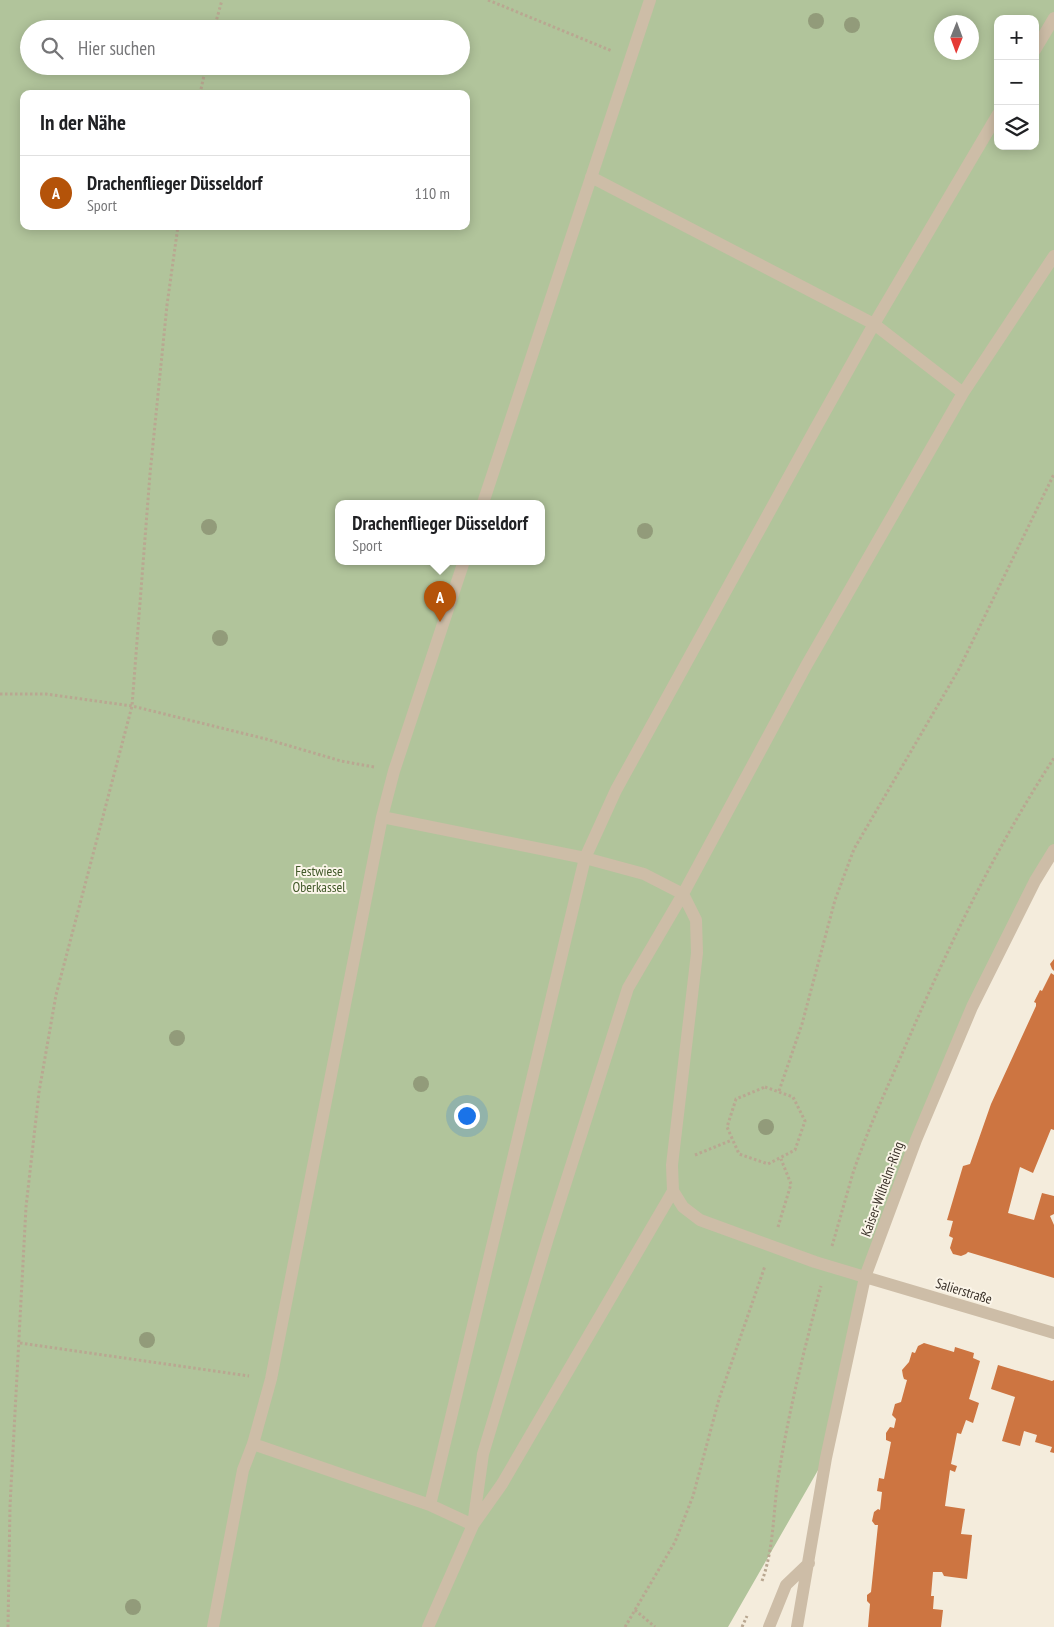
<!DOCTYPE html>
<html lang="de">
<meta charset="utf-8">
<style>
body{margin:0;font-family:"PT Sans Narrow",sans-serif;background:#f2f2f2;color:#202124}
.controls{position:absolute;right:15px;top:15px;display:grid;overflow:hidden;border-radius:10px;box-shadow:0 2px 12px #0003}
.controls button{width:45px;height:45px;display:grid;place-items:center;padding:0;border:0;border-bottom:1px solid #e0e0e0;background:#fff;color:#202124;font:25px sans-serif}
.compass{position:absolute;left:934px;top:15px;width:45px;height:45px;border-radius:50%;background:#fff;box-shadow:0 2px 12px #0003;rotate:181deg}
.you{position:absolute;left:466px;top:1115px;width:18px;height:18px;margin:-12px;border:4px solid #fff;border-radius:50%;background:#1a73e8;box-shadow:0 0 0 8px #1a73e833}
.badge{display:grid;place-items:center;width:32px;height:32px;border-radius:50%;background:#b45309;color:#fff;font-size:16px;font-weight:700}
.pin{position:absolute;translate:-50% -41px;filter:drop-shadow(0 1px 2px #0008)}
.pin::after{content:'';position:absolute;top:26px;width:18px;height:15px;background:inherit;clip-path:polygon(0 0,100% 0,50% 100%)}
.popup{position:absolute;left:335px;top:500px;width:210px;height:65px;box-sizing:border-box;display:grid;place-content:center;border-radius:10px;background:#fff;filter:drop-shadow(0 1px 4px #0005);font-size:16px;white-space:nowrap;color:#757577}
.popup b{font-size:19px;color:#202124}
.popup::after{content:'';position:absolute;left:50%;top:100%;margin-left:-10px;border:10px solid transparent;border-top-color:#fff}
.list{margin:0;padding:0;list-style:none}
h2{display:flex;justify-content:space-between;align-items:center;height:65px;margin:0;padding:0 20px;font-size:21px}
h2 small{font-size:16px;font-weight:400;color:#757577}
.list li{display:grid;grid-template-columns:32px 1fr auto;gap:15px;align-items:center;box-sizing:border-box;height:75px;padding:0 20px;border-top:1px solid #e0e0e0}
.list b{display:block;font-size:19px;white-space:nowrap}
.list p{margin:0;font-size:16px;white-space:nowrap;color:#757577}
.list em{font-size:16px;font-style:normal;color:#757577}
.icon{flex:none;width:28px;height:28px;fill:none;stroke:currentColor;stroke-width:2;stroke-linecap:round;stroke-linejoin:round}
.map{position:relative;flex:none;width:1054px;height:1627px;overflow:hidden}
.search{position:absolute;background:#fff;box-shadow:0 2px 12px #0003;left:20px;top:20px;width:450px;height:55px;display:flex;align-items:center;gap:12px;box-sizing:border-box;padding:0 18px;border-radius:28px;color:#757577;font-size:19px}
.panel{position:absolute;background:#fff;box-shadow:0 2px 12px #0003;left:20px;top:90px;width:450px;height:140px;border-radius:10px}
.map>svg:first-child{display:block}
.green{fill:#b1c49b;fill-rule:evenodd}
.building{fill:#cd7541}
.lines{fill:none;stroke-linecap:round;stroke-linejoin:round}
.path{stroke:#b9a791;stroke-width:3;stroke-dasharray:2.5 2.5;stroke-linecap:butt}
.service{stroke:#cdbda7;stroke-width:12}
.minor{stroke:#cdbda7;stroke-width:12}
.tree{fill:#929b7a}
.labels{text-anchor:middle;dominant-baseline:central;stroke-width:4;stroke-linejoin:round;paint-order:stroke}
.park-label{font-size:14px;fill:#42592a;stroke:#fbf5e9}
.street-label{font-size:14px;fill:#393028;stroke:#fbf5e9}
</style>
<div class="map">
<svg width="1054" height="1627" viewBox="0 0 1054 1627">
<rect width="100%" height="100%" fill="#f4ecdc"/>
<path class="green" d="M0,0H1054V847L971,1006L864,1275L825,1458L728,1627H0ZM998,19H1035V146H998ZM942,22H972V52H942ZM29,29H461V66H29ZM24,94H466V226H24ZM339,503H541V561H339Z"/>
<path class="building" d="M1054,959V971L1052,969L1050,964Z
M1051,973L1054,975V1130L1051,1129L1033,1173L1020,1167L1008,1213L1034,1220L1042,1193L1054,1196V1214L1050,1216L1054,1225V1278L968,1252L966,1254L961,1256L953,1254L950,1248L953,1238L949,1236L953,1221L947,1220L963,1166L970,1164L991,1104L1036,1006V1003L1034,1002L1040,990L1042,991Z
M924,1343L954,1352L955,1347L974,1353L973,1358L980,1361L969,1399L979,1403L973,1423L966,1420L961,1434L957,1433L951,1464L957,1466L955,1472L950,1470L945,1506L965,1509L961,1534L972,1535L967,1579L944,1576L942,1572H933L931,1596H934L933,1609L943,1610L941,1627H868L870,1604L867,1601V1595L871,1592L878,1525H875L872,1521L874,1512L878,1509L880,1510L882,1492L877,1491L879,1478L884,1479L891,1442L886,1440V1433L890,1427L894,1428L896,1419L892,1415L895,1404L901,1402L907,1380L904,1379L903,1376L902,1370L909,1362L912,1352L915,1353L918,1346Z
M998,1365L1052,1381L1054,1380V1453L1050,1452L1052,1447L1035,1442L1037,1435L1024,1431L1020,1446L1002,1441L1015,1397L991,1389Z"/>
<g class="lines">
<path class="path" d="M488,0L612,51
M214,29L222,0
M200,94L206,66
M0,694H46L132,706L266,739L341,761L374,767
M765,1087L793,1097L805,1121L795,1150L768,1164L739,1154L727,1127L736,1099Z
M779,1091L802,1024L835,900L854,849L959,669L1054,474
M695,1155L732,1140
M778,1227L791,1184L781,1159
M832,1246C839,1222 846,1197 853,1173C868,1128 889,1084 908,1040C950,943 996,847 1054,758
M20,1343L249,1376
M762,1581C774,1548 773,1513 778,1479C788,1414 804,1350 821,1286
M635,1610L655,1627
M8,1627L10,1506L26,1207L39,1092L56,995L132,706L150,474L167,305L178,226
M625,1627L675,1542L693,1496L719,1399L765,1266
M742,1627L747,1616"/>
<path class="service" d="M1035,50L1054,18
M591,177L874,324L963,393
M483,503L650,0
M382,817L585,858L644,874L683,894L696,920L697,953L672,1165L673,1191L683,1207L700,1220L815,1262L865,1277
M253,1444L430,1505L473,1525L502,1484L673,1191
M430,1505L585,858L616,790L814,431L874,324L998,114
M213,1627L243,1470L253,1444L271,1379L382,817L394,771L464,561
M428,1627L473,1525L483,1454L548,1238L628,988L683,894L806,666L963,393L1054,256"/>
<path class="minor" d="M865,1277L1054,1333
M769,1627L786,1585L809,1563
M797,1627L826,1458L865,1277L916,1140L972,1007L1035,881L1054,850"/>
</g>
<g class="tree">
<circle cx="816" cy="21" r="8"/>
<circle cx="852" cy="25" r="8"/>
<circle cx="209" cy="527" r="8"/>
<circle cx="645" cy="531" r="8"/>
<circle cx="220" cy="638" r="8"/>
<circle cx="177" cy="1038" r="8"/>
<circle cx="421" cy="1084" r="8"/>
<circle cx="766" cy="1127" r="8"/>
<circle cx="147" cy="1340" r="8"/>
<circle cx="133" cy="1607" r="8"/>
</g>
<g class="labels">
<g class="park-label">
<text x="319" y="871">Festwiese<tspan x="319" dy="16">Oberkassel</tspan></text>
</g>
<g class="street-label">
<text transform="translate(882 1189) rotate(-70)">Kaiser-Wilhelm-Ring</text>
<text transform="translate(964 1291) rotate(17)">Salierstraße</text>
</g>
</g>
</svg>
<div class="controls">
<button>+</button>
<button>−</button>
<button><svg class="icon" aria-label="layers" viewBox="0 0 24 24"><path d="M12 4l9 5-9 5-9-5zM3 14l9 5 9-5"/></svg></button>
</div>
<svg class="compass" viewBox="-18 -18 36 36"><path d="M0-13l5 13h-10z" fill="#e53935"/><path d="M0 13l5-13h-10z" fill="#757577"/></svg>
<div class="you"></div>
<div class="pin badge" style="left:440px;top:622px">A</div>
<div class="popup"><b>Drachenflieger Düsseldorf</b>Sport</div>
<div class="search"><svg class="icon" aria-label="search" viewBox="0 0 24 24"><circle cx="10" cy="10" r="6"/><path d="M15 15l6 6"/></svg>Hier suchen</div>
<section class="panel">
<h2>In der Nähe<small></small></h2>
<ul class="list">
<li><span class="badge">A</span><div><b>Drachenflieger Düsseldorf</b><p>Sport</p></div><em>110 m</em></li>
</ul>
</section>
</div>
